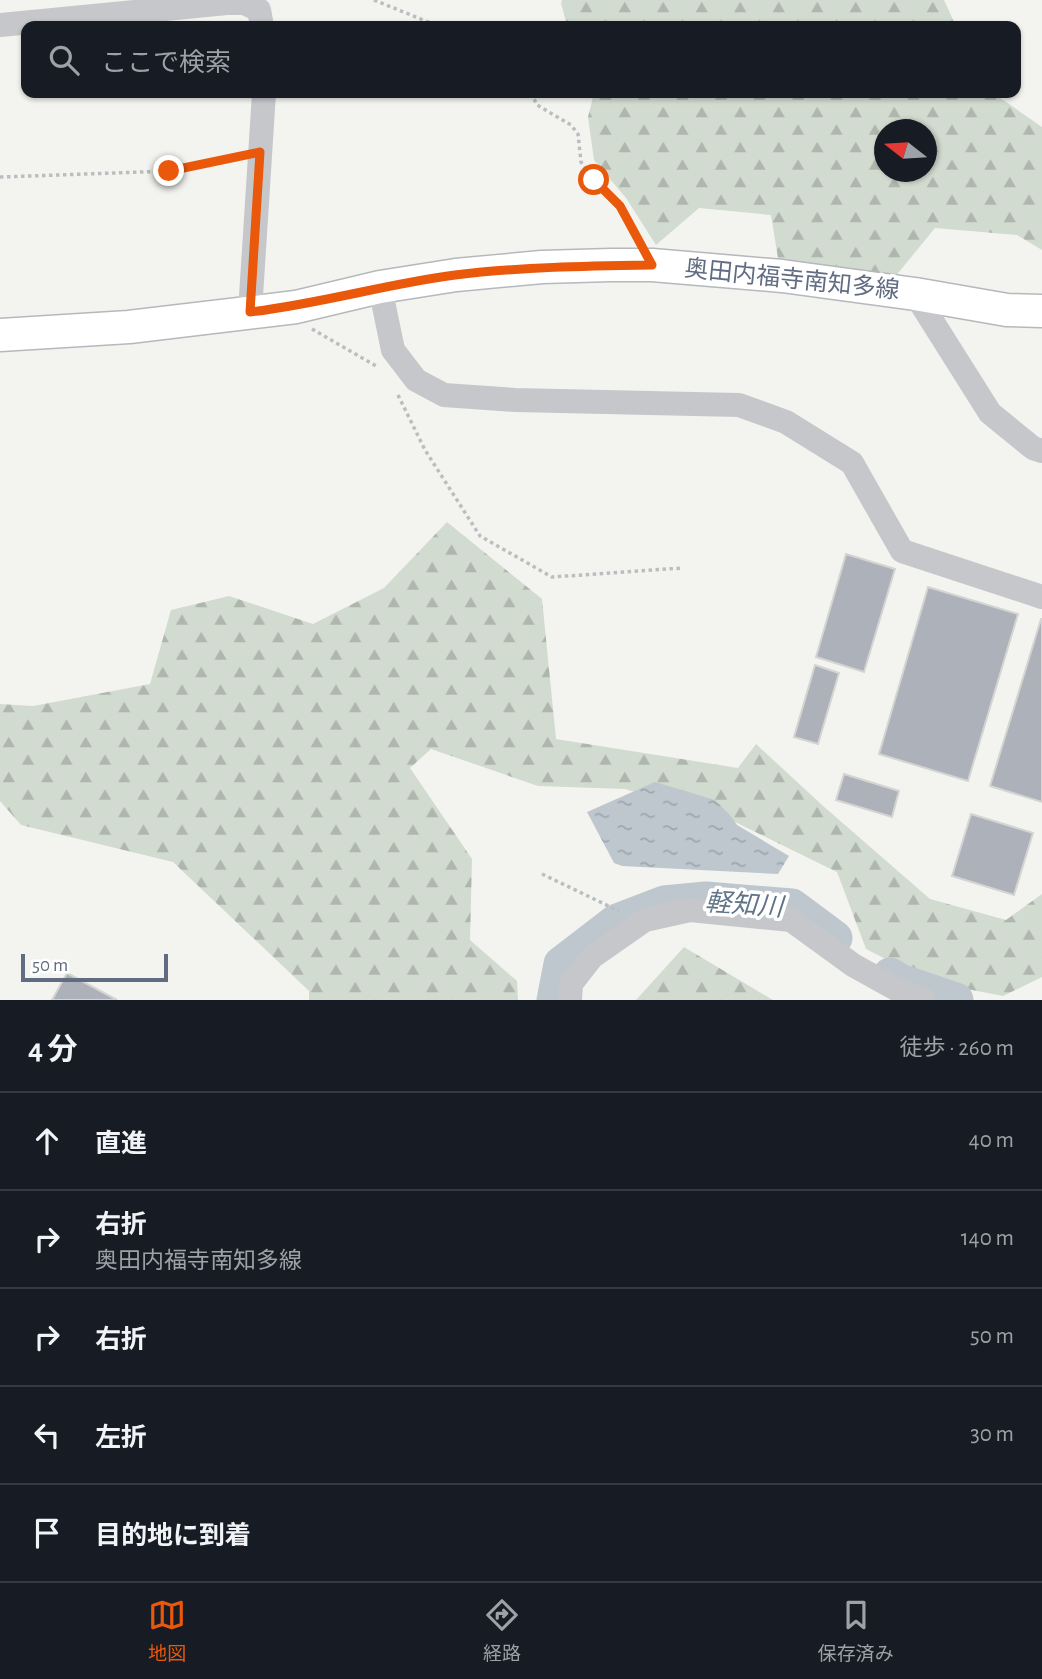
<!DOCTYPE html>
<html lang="ja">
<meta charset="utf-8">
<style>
body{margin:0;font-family:"Alegreya Sans","Noto Sans JP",sans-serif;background:#20242c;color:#f1f3f6}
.compass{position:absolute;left:874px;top:119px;width:63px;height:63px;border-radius:50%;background:#171b24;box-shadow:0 2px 5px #0004;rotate:287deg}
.scale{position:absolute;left:21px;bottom:18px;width:147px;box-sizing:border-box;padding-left:7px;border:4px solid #616c82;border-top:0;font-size:19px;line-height:24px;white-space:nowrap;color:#616c82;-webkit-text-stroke:5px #fff;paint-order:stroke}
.stop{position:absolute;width:21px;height:21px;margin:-16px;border:5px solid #ea580c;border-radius:50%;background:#fff}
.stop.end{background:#ea580c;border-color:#fff;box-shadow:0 2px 7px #0008}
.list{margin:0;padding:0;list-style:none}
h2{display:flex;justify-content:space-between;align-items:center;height:91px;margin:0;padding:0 28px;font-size:30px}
h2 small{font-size:23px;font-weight:400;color:#9ea1a6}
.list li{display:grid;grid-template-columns:46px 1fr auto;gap:21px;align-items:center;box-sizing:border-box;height:98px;padding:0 28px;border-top:2px solid #363941}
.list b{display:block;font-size:26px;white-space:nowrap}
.list p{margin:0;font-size:23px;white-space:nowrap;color:#9ea1a6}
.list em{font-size:23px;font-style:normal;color:#9ea1a6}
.icon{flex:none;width:38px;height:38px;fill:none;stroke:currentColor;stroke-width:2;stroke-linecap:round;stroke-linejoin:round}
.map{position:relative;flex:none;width:1042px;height:1000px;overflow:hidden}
.search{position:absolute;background:#171b24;box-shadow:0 2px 5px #0004;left:21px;right:21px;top:21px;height:77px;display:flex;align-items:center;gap:18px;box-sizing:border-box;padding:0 24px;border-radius:14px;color:#9ea1a6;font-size:26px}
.sheet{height:581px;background:#171b24}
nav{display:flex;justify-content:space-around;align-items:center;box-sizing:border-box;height:98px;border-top:2px solid #363941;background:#171b24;font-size:19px;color:#9ea1a6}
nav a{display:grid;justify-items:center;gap:4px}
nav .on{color:#ea580c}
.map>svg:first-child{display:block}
.forest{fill:url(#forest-firs);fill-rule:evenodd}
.water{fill:url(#water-ripples)}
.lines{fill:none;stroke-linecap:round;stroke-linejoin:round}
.river{stroke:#bec7ce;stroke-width:35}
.building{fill:#adb2ba;stroke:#d4d5d2;stroke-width:2}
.major-casing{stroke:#b5b8bc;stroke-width:35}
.path{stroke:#bcbdc0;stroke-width:3.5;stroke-dasharray:3.5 3.5;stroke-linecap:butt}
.minor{stroke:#c5c7cb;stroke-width:24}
.major{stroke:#fff;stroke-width:32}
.route{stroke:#ea580c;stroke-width:9}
.labels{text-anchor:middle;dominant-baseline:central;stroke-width:7;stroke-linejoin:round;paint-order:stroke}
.street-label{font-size:24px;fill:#616c82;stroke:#fff}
.water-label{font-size:26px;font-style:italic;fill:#617487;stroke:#fff}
</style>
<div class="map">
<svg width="1042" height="1000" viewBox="0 0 1042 1000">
<defs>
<pattern id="forest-firs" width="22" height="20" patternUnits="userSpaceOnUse" patternTransform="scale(1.75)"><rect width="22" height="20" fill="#d2dbd0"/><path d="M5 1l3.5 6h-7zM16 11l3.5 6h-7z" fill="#aeb6ae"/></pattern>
<pattern id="water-ripples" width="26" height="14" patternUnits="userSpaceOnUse" patternTransform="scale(1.75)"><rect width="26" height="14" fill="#bec7ce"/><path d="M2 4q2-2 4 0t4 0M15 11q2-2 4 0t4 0" fill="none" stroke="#9ea6ad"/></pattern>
</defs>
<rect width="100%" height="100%" fill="#f3f4ef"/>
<path class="forest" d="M562,0H944L956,26H567L561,3Z
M594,93H993L1042,127V250L1017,235L935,228L894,278L778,258L771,215L699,208L656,245L626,198L594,160L588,117ZM884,130H926V172H884Z
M447,522L542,599L556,739L738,768L756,744L822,805L930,899L1006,920L1042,894V977L1003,996L931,982L866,949L837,872L733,821L625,789L538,786L431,749L410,768L472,859L470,940L517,981L518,1000H309V991L173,862L21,825L0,801V704L33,706L150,684L171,610L229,596L313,624L384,588Z
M684,947L773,1000H774H636Z"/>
<path class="water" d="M655,782L715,800L730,815L737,825L789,856L778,874L622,866L614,863L587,812Z"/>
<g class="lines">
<path class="river" d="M890,975L900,981L956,1000
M554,1000L561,964L617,921L664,903L706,899L792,906L835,938"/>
</g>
<path class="building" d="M846,554L895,569L864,672L816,657Z
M928,587L1018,614L968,781L879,754Z
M1041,619H1042V802L990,786Z
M815,665L839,673L818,744L794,737Z
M844,774L899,791L892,817L836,800Z
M971,814L1033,833L1014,895L952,876Z
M67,973L117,1000H52Z"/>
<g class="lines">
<defs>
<path id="major" d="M0,335L129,327L296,307L380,287L456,275L542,267L611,265H652L782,276L915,294L1007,310L1042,311"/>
</defs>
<use href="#major" class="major-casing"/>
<path class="path" d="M374,0L438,26
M531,93L537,105L571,125L578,134L581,162L594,180L620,207L641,241
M0,177L169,171L238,157
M312,329L378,367
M398,395L425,450L480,536L552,577L682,568
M542,874L619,911"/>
<path class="minor" d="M0,25L227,3H244L259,10L262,26
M380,287L393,350L416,380L444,395L515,400L739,405L786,422L852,463L902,551L1042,597
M915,294L990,413L1033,448L1042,451
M250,312L264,93
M570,1000L571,984L592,957L645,920L690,910L791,920L853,965L896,989L924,1000"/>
<use href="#major" class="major"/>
</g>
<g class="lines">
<path class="route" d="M169,171L260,152L250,312C319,304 386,284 455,275C520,267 586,266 652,265L620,206L594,180"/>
</g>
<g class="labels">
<g class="street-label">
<text transform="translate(792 280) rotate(6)">奥田内福寺南知多線</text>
</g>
<g class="water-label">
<text transform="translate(744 905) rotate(4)">軽知川</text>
</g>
</g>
</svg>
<svg class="compass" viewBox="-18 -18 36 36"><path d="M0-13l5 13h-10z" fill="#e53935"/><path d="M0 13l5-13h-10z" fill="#9ea1a6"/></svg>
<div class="scale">50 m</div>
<div class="stop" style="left:594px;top:180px"></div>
<div class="stop end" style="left:169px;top:171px"></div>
<div class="search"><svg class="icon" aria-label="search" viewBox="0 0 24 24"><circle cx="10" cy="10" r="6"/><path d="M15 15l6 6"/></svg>ここで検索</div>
</div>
<section class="sheet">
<h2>4 分<small>徒歩 · 260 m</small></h2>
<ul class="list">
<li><svg class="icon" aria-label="ahead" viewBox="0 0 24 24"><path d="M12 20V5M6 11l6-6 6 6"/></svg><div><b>直進</b></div><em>40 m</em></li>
<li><svg class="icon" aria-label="right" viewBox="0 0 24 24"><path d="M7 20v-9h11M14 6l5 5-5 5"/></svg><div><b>右折</b><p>奥田内福寺南知多線</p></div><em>140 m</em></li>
<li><svg class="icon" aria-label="right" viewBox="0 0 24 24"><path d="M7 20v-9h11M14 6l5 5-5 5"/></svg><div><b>右折</b></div><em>50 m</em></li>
<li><svg class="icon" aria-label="left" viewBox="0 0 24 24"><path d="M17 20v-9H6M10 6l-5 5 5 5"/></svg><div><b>左折</b></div><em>30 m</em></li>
<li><svg class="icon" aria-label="arrive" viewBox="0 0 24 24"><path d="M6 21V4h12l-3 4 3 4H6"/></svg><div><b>目的地に到着</b></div></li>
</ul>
</section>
<nav>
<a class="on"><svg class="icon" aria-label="map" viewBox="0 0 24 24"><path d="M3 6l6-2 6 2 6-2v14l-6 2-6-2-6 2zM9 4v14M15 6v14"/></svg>地図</a>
<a><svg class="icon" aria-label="directions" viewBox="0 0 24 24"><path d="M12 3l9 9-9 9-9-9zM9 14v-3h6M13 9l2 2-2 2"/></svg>経路</a>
<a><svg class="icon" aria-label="saved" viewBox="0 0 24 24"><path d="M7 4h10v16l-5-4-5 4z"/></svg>保存済み</a>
</nav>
